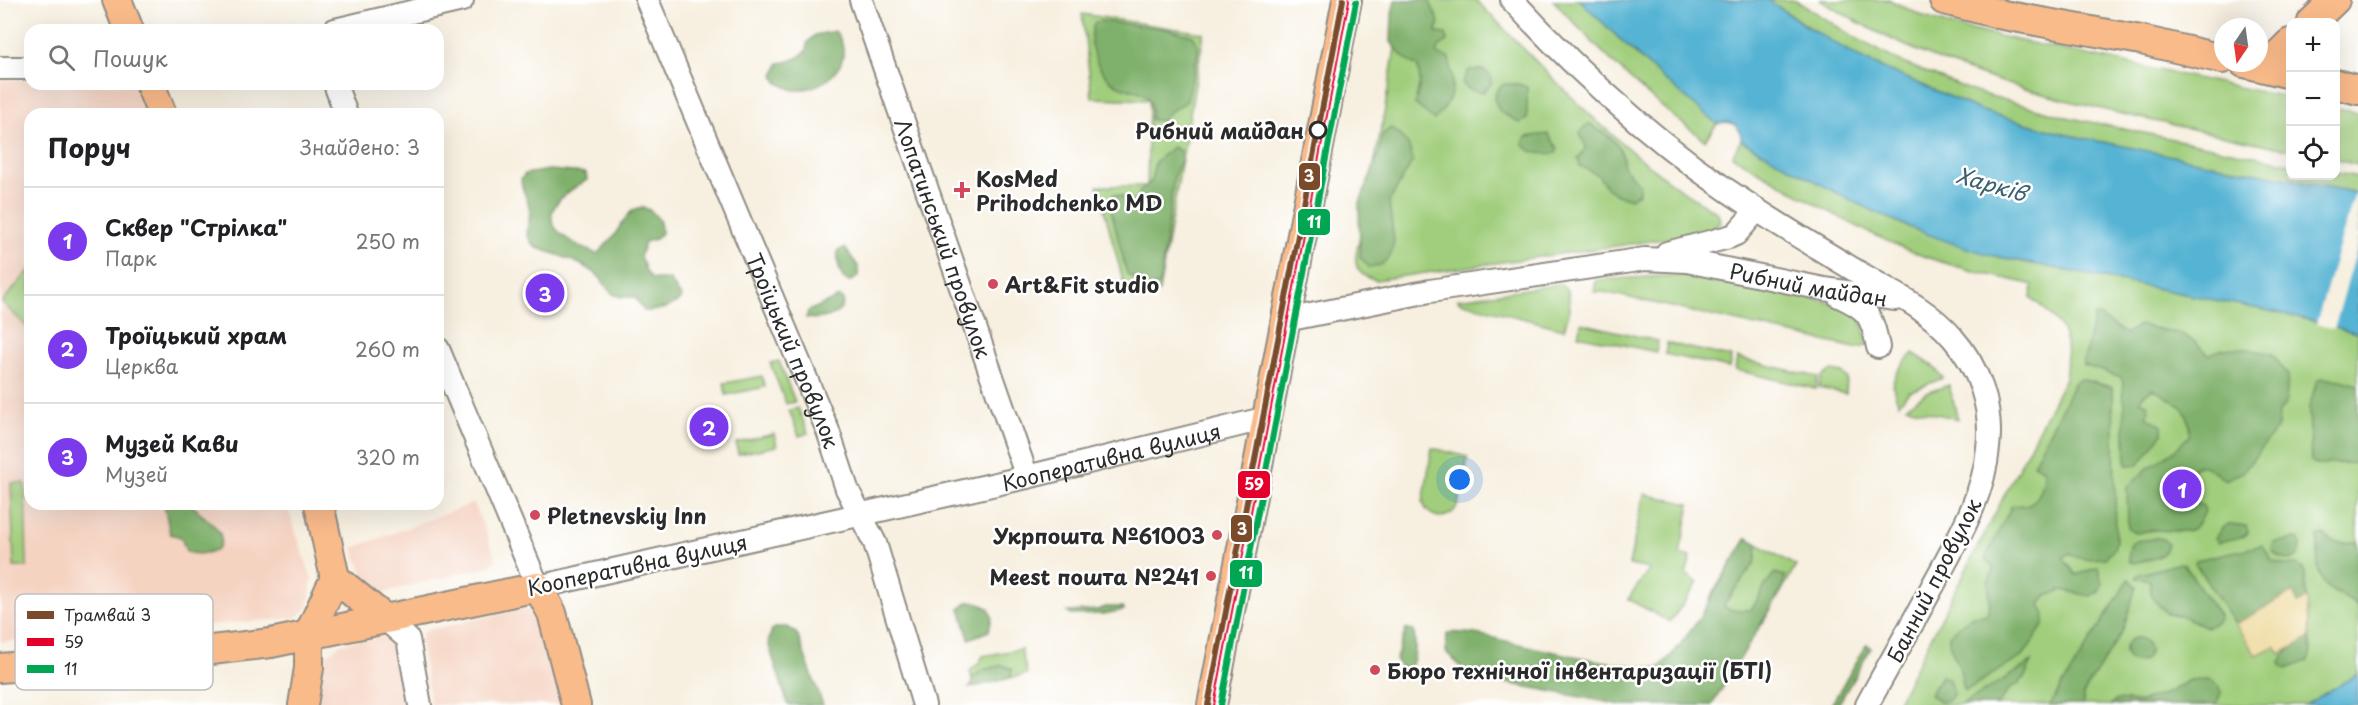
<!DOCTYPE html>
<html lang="uk">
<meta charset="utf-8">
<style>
body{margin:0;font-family:"Playpen Sans",sans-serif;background:#f6f6f6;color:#202124}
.controls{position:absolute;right:18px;top:18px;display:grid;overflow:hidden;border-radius:12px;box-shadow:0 6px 24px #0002}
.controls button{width:54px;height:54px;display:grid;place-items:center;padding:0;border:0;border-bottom:2px solid #e0e0e0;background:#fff;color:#202124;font:30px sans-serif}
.compass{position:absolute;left:2214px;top:18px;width:54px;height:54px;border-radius:50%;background:#fff;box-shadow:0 6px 24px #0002;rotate:193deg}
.you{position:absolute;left:1460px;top:480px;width:21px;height:21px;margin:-15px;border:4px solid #fff;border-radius:50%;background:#1a73e8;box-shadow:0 0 0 9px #1a73e833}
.badge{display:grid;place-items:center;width:39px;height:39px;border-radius:50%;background:#7c3aed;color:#fff;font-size:20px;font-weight:700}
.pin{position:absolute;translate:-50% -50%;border:3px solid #fff;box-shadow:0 2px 6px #0006}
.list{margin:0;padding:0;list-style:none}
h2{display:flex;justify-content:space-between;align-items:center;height:78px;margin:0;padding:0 24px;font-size:26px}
h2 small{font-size:20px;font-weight:400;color:#757577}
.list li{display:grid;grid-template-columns:39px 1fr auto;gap:18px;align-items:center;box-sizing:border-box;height:108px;padding:0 24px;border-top:2px solid #e0e0e0}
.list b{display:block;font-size:22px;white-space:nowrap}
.list p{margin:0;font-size:20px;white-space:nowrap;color:#757577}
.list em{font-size:20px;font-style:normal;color:#757577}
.icon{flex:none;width:33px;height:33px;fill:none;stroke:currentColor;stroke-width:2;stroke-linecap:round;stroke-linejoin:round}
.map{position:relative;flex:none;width:2358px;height:705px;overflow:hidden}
.search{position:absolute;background:#fff;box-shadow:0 6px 24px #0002;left:24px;top:24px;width:420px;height:66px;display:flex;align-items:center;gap:15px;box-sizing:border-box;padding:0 21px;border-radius:18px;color:#757577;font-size:22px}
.panel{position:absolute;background:#fff;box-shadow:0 6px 24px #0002;left:24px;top:108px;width:420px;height:402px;border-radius:18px}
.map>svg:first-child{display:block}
.built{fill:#f5d3c1}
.green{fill:#a0ce7c;stroke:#667c54;stroke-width:1.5}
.forest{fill:#80b16c;stroke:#566e4c;stroke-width:1.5}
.sand{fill:#eeda9e;stroke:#8c8264;stroke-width:1.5}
.water{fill:#54b3d3;stroke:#406f7f;stroke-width:1.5}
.pier{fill:#f7efdf}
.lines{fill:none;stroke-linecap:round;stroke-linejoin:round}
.minor-casing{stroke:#918d85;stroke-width:26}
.major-casing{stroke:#918d85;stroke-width:32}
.minor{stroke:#fff;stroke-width:22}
.major{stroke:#fabb8b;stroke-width:28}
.bus-1-casing{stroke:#fff;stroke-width:10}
.bus-2-casing{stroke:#fff;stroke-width:10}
.bus-1{stroke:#e4002b;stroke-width:6}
.bus-2{stroke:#00a651;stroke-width:6}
.tram-1-casing{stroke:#fff;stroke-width:10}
.tram-1{stroke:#7a4b2a;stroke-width:6}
.stop-dot{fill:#fff;stroke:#2b2b2b;stroke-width:3}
.poi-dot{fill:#d1495b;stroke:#fff;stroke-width:2}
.labels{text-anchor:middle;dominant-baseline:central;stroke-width:5;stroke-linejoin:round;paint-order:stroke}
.stop-label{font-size:21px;font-weight:bold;fill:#2b2b2b;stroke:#fff;text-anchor:end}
.poi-label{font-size:21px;font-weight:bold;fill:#2b2b2b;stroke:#fff;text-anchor:start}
.street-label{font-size:21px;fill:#2b2b2b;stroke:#fff}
.water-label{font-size:22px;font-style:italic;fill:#3b616e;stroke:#fff}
.key{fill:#fff;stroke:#bfbfbf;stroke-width:1.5}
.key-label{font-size:16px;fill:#2b2b2b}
.line-badge{stroke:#fff;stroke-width:2}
.badge-label{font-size:16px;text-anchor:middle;font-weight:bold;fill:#fff}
</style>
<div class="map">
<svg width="2358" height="705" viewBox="0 0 2358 705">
<rect width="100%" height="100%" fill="#fff"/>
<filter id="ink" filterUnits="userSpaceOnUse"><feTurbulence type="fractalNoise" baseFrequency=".0167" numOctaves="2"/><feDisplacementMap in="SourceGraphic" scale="12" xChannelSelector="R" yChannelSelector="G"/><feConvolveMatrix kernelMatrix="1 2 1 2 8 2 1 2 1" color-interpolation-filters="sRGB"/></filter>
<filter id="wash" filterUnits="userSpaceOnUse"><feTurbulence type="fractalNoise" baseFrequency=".008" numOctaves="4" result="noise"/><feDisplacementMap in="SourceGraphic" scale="24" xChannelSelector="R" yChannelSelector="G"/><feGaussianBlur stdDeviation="1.35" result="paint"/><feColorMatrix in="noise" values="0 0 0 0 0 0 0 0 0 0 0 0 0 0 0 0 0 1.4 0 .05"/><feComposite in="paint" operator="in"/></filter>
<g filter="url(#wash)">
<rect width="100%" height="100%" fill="#f7efdf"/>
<path class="built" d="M0,79L30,80V84H142L152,114H30V504H286L312,579L308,608L296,618L0,642Z
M474,503L496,559L492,566L380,593L369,588L353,548Z
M525,608L534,610L539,614L566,705H431L420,639L424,631Z
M382,635L393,639L396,645L409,705H317L323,665L327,654L341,644Z"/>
<path class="green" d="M1403,0H1476C1551,76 1625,159 1718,213L1720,221L1713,229L1700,234L1376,280C1362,277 1354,270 1356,255L1384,114Z
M1553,0H1580L1633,52L1717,124L1705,140C1649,101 1599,51 1553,0Z
M1768,0H1795L1854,37L1896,60L1975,92L2071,118L2290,163V176H2336V173L2358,177V193L2068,135L1982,111L1860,58L1833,43Z
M1820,0H1890L1924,17L1961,28L2290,98V150C2128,114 1964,91 1820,0Z
M1082,14L1204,33L1159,292L1125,288L1098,186H1147L1149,100L1092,98Z
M2336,108L2358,113V165L2336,160Z
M1741,140L1875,212L1913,229L1999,257L2290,315L2358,333V674L2305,705H1896L2065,378C2071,336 2064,324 2031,298L2033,285C1995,276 1956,268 1918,254C1853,229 1792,190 1732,156Z
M30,270V330L2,302Z
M1683,275L1820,300L1858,310L1868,344L1862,348H1855L1604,292H1594L1596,280Z
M1560,284L1568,290L1570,309L1564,329L1459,302L1458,299Z
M1581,323L1658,341L1656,352L1578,335Z
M1667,343L1731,357L1729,368L1665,354Z
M1913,353L1932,365L1943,378L1909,392L1899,403C1886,381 1897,370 1913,353Z
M1737,358L1818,377L1816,389L1735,370Z
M779,361L795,402L786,404L770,363Z
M1831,371L1843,373L1847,378L1846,394L1819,388L1821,377Z
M762,376L765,387L726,395L724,383Z
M1949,385L1958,419L1906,407L1926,393Z
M798,408L808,433L799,436L789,410Z
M774,434L777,446L738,454L736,443Z
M1432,448L1468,457L1458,505C1449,522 1429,520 1423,503Z
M11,483H25L27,567H14Z
M1644,494L1690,504L1680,554L1691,557L1686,574L1698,583L1670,622L1628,599L1650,569L1629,565Z
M1747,538L1796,566L1761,626L1709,599Z
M1021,649L1027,674L969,688L973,684L970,671L979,663L983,656Z"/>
<path class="forest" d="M1395,0H1429L1439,22L1436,33L1446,34L1447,41L1439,47L1437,54L1449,58C1455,86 1455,99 1434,120L1415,104L1420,81L1418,67L1403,57L1391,42L1392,14Z
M1102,21L1167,29L1193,36L1198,45V53L1187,101L1168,113L1162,121L1151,120C1151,111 1153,105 1147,97C1140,89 1130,90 1121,87C1099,78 1084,44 1095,22Z
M835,31C855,56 835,81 809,88C805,89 799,91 795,90C789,89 782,85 777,82L774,76L779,63C791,62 798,58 807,50V43L815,35Z
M1469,70H1483L1491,76V84L1483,92C1474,92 1467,90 1462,83Z
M1504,84H1518L1527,87V119L1520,123L1500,112L1494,99L1497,90Z
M1590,124C1606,134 1626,145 1623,166L1639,184V193L1630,198L1616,195L1606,187L1598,175L1580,166L1578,159L1586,147L1580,134L1583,128Z
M1391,128C1404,136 1410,145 1413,160L1389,202L1394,241L1390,257L1381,265L1369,267L1360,257L1359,205L1379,153L1383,134Z
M1548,134L1558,148L1556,153C1545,154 1531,155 1523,144L1526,137Z
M1173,147L1180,151L1182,158L1174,177L1160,285C1146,290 1138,281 1127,274L1109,202L1114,194L1133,201L1138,200L1140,191L1151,182L1155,162Z
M549,170L586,173L587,180C531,211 547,234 597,254C603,248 609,242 614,236C622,224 634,197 652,212C660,219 661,223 661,233L655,239L645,242L640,256L647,273L652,279H669L682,298C672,308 659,311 644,311L635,297C600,300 612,281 589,269C573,259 553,254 535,247C519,230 533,224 529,207C527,197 521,189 521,179L525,174Z
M845,248L858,266V276C842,293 836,263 838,250Z
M839,297L843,300C844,317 820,320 806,318L808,311Z
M2094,316L2101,317L2126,334L2139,325L2182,334L2194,341L2208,355C2230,343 2249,349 2272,354L2288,375L2286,402L2279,412L2278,427L2243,472L2225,480L2205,466H2196L2182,484L2183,495L2203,506L2205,511C2194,539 2179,530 2156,530C2149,530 2142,532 2136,533L2128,528L2127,487L2148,468L2175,450L2189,436C2191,405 2176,403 2153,389L2143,395L2140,401L2147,404L2149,410L2146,416L2162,426V434L2138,465H2126L2123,382L2121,377L2083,365Z
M2321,378L2341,380L2358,385V463L2315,464L2311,462L2309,407L2317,381Z
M2080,379L2111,387L2113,391L2116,541L2114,549L2106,558C2093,558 2079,562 2070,553L2063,558L2076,575L2098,567L2102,584L2099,592L2090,596L2062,590L2047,596L2040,604L2045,614L2043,626L2023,656L1965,691C1961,682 1962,675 1959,667C1955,654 1948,649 1949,635L1970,617L1987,614L1990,602L1988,582L1994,568L1985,559L2012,505C2037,509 2044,491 2044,470L2033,464L2075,382Z
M164,504H192C201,519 232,530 217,550C207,553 196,556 186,551L181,537L170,534Z
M2229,524L2246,526L2248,532L2245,536L2219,542L2215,538L2223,527Z
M2325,535C2333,546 2345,542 2358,542V607C2351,599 2344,596 2334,592C2313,581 2318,555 2318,536Z
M1747,538L1757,543L1756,561L1723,606L1730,610H1751C1761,596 1762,586 1775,573L1785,576L1782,590L1712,705H1622L1470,676L1446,652L1447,633C1472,630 1498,640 1523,645C1567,655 1613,665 1659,668C1697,631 1719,582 1747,538Z
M2156,538L2163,539L2168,544C2165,560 2146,560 2133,563L2129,561C2128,533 2137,544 2156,538Z
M2295,539L2299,540C2305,561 2284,567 2272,550L2274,543Z
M2263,545L2272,561L2285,565L2297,564L2302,568L2305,573L2307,608L2235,624L2195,563L2196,560Z
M2179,563L2184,564L2220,617L2216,623L2206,627L2183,616L2167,613L2155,601L2151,593L2150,581L2136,578L2137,575Z
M2129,579L2136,587L2123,630L2083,694V705H2050Z
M967,602H975L989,608L992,617L989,631L969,639L960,609Z
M1106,607H1122L1124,610L1104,614L1071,615L1067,612L1097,610Z
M779,627H788L797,634L823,705H788L768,643L772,629Z
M1406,629L1414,631C1416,646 1416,658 1409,671L1400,667L1396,659Z
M2309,631L2311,653L2308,661L2286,669L2282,666L2280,662L2283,657Z
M2125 650a12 12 0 1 1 24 0a12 12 0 1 1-24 0Z
M1867,644L1871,648L1838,705H1831Z
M2032,662L2026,675L2019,684L2010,688L1998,705H1961Z
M1002,665L1012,669L1011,678L969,688L972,686V678L983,670Z
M1941,676L1948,678L1954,693L1949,700L1941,702L1930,695Z
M2209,679L2218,685L2221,693L2216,705H2111L2117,700L2139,702L2170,692L2189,680Z"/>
<path class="sand" d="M2293,592L2298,604L2307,598L2310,638L2280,654L2275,646L2257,655L2235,624Z"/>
<path class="water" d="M1580,0H1768L1806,26L1860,58L1982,111L2068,135L2358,193V333L2290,315L1999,257C1906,234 1824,187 1741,140C1742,126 1730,119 1717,124C1669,85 1623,44 1580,0Z
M2358,674V705H2305Z"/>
<path class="pier" d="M2356,190H2358V245L2334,329L2316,324Z"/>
</g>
<g filter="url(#ink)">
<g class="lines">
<defs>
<g id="minor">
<path id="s1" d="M647,0L828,431L847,489L875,543L924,705"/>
<path id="s2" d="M861,0L1027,477"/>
<path d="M1512,0C1585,80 1666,152 1757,210C1791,232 1826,253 1861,274C1892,292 1928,309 1952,337C1979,367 1993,408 1988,448C1984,495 1959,537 1937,578C1914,621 1890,663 1867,705"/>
<path d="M335,30L462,0"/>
<path d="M0,68H30"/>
<path d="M335,84L346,114"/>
<path d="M1667,253L1729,237L1736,234L1757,210"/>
<path d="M1839,296C1868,309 1872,316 1878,347"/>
<path id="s3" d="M1286,320L1430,291L1645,259L1687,261L1824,289L1896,299"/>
<path id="s4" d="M438,349L538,587L1027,477L1267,418"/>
<path d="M384,618L408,639L420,705"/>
</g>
<path id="major" d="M117,0L129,30
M1944,0L2003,15L2141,40L2223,59
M2312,22L2335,0
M2244,63L2290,74
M2265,68L2290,43
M150,84L162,114
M2336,84L2358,90
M335,578L384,618
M0,668L203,651L271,643L538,587L552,613L576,705
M303,705L309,668V634L335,578L319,504
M1212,705L1347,0"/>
</defs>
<use href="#minor" class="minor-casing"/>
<use href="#major" class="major-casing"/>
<use href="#minor" class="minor"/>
<use href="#major" class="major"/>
<defs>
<path id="bus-1" d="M1212,705L1347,0"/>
<path id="bus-2" d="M1221,705L1356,2"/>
</defs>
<use href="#bus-1" class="bus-1-casing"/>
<use href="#bus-2" class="bus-2-casing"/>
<use href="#bus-1" class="bus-1"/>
<use href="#bus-2" class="bus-2"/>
<defs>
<path id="tram-1" d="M1208,705L1343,0"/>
</defs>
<use href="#tram-1" class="tram-1-casing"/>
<use href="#tram-1" class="tram-1"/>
</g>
</g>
<circle class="stop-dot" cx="1318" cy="130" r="8"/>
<g class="poi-dot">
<path d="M959 181h6v6h6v6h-6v6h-6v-6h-6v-6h6z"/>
<circle cx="993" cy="284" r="6"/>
<circle cx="535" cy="515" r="6"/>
<circle cx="1217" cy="535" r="6"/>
<circle cx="1211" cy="576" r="6"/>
<circle cx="1375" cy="670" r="6"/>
</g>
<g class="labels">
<g class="stop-label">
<text x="1304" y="130">Рибний майдан</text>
</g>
<g class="poi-label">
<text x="976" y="178">KosMed<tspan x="976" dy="24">Prihodchenko MD</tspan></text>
<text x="1005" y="284">Art&amp;Fit studio</text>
<text x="547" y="515">Pletnevskiy Inn</text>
<text x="1205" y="535" text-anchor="end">Укрпошта №61003</text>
<text x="1199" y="576" text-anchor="end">Meest пошта №241</text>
<text x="1387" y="670">Бюро технічної інвентаризації (БТІ)</text>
</g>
<g class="street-label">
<text stroke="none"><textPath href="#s2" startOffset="252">Лопатинський провулок</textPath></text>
<text stroke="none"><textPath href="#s3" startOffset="530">Рибний майдан</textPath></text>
<text stroke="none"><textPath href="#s1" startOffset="380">Троїцький провулок</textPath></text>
<text stroke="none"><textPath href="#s4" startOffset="846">Кооперативна вулиця</textPath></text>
<text transform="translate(637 564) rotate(-12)">Кооперативна вулиця</text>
<text transform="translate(1933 580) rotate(-63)">Банний провулок</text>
</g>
<g class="water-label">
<text transform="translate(1992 183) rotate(16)">Харків</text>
</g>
</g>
<rect x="15" y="594" width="198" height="96" rx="9" class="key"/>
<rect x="27" y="611" width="27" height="8" fill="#7a4b2a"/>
<rect x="27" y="638" width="27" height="8" fill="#e4002b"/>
<rect x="27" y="665" width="27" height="8" fill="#00a651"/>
<g class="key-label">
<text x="64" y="621">Трамвай 3</text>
<text x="64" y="648">59</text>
<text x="64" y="675">11</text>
</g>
<g class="line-badge">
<rect x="1298" y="162" width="23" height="29" rx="6" fill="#7a4b2a"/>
<rect x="1297" y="208" width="34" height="28" rx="6" fill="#00a651"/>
<rect x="1237" y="470" width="34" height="29" rx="6" fill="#e4002b"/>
<rect x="1230" y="514" width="23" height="29" rx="6" fill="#7a4b2a"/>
<rect x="1229" y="559" width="34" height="29" rx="6" fill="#00a651"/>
</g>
<g class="badge-label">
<text x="1309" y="182">3</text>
<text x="1314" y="228">11</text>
<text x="1254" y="490">59</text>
<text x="1242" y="535">3</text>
<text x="1246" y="579">11</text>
</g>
</svg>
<div class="controls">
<button>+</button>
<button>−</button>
<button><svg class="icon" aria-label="locate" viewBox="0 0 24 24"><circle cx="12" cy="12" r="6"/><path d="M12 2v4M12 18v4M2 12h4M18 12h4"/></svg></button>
</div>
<svg class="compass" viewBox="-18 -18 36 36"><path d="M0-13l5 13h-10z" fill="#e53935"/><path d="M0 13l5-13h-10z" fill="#757577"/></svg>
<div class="you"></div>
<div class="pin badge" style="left:2182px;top:489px">1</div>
<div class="pin badge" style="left:709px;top:427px">2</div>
<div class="pin badge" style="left:545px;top:293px">3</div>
<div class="search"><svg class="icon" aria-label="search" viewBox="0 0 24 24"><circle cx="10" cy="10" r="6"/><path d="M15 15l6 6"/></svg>Пошук</div>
<section class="panel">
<h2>Поруч<small>Знайдено: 3</small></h2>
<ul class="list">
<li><span class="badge">1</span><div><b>Сквер &quot;Стрілка&quot;</b><p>Парк</p></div><em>250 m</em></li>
<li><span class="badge">2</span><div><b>Троїцький храм</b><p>Церква</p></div><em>260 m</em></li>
<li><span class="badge">3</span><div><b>Музей Кави</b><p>Музей</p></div><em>320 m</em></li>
</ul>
</section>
</div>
